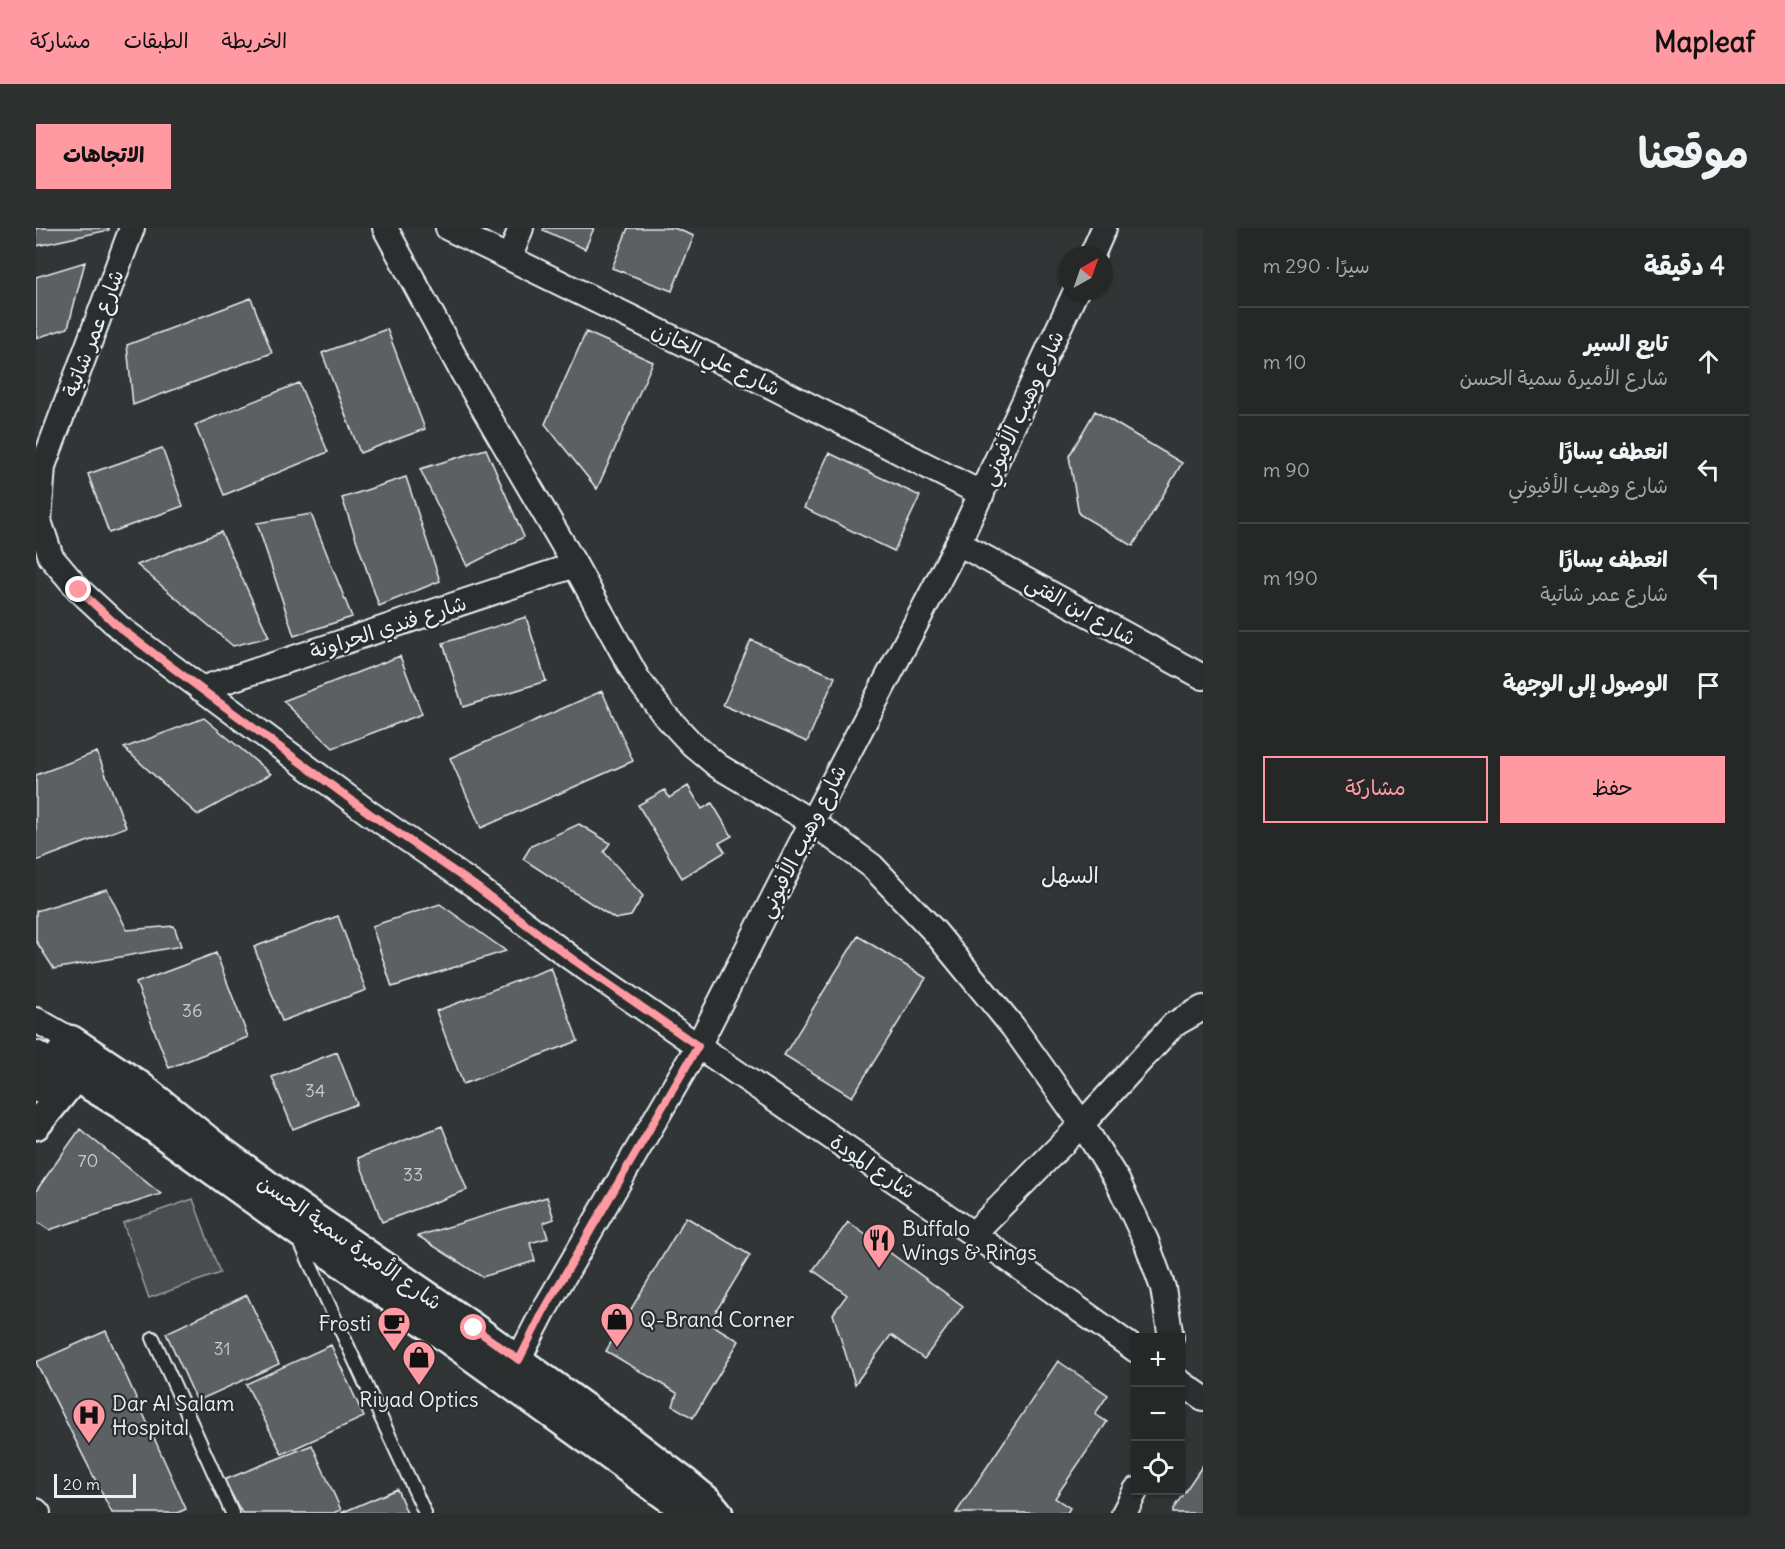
<!DOCTYPE html>
<html lang="ar">
<meta charset="utf-8">
<style>
body{margin:0;font-family:Delius,"Playpen Sans Arabic",sans-serif;background:#2e3030;color:#f1f3f6;direction:rtl}
.controls{position:absolute;right:18px;bottom:18px;display:grid;overflow:hidden;border-radius:0px;box-shadow:0 2px 4px #0004}
.controls button{width:54px;height:54px;display:grid;place-items:center;padding:0;border:0;border-bottom:2px solid #424445;background:#262828;color:#f1f3f6;font:30px sans-serif}
.compass{position:absolute;left:1023px;top:18px;width:54px;height:54px;border-radius:50%;background:#262828;box-shadow:0 2px 4px #0004;rotate:40deg}
.scale{position:absolute;left:18px;bottom:15px;width:82px;box-sizing:border-box;padding-left:6px;border:3px solid #e8f1f8;border-top:0;font-size:16px;line-height:21px;white-space:nowrap;color:#e8f1f8;-webkit-text-stroke:4px #2a2d2e;paint-order:stroke}
.stop{position:absolute;width:18px;height:18px;margin:-14px;border:4px solid #ff9aa2;border-radius:50%;background:#fff}
.stop.end{background:#ff9aa2;border-color:#fff;box-shadow:0 2px 6px #0008}
.list{margin:0;padding:0;list-style:none}
h2{display:flex;justify-content:space-between;align-items:center;height:78px;margin:0;padding:0 24px;font-size:26px}
h2 small{font-size:20px;font-weight:400;color:#a4a6a8}
.list li{display:grid;grid-template-columns:39px 1fr auto;gap:18px;align-items:center;box-sizing:border-box;height:108px;padding:0 24px;border-top:2px solid #424445}
.list b{display:block;font-size:22px;white-space:nowrap}
.list p{margin:0;font-size:20px;white-space:nowrap;color:#a4a6a8}
.list em{font-size:20px;font-style:normal;color:#a4a6a8}
.actions{display:flex;gap:12px;padding:18px 24px}
.actions a{flex:1;padding:14px 0;border:2px solid #ff9aa2;border-radius:0px;text-align:center;font-size:21px;color:#ff9aa2}
.actions .main{background:#ff9aa2;color:#111}
.icon{flex:none;width:33px;height:33px;fill:none;stroke:currentColor;stroke-width:2;stroke-linecap:round;stroke-linejoin:round}
.map{position:relative;flex:none;width:1167px;height:1285px;overflow:hidden;direction:ltr;border-radius:0px}
header{display:flex;align-items:center;gap:36px;box-sizing:border-box;height:84px;padding:0 30px;background:#ff9aa2;color:#111}
header strong{font-size:28px}
nav{display:flex;gap:33px;margin-inline-start:auto;font-size:21px}
.intro{display:flex;align-items:center;justify-content:space-between;box-sizing:border-box;height:144px;padding:0 36px}
h1{margin:0;font-size:42px}
.button{padding:15px 27px;border-radius:0px;background:#ff9aa2;color:#111;font-size:21px;font-weight:700}
main{display:flex;gap:36px;padding:0 36px}
aside{flex:1;background:#262828;border-radius:0px;box-shadow:0 2px 4px #0004}
.map>svg:first-child{display:block}
.green{fill:#494d4f;stroke:#989fa4;stroke-width:1.5}
.building{fill:#5c6063;stroke:#e8f1f8;stroke-width:1.5}
.lines{fill:none;stroke-linecap:round;stroke-linejoin:round}
.service-casing{stroke:#e8f1f8;stroke-width:16}
.minor-casing{stroke:#e8f1f8;stroke-width:28}
.tertiary-casing{stroke:#e8f1f8;stroke-width:33}
.service{stroke:#2a2d2e;stroke-width:12}
.minor{stroke:#2a2d2e;stroke-width:24}
.tertiary{stroke:#2a2d2e;stroke-width:28}
.route{stroke:#ff9aa2;stroke-width:8}
.labels{text-anchor:middle;dominant-baseline:central;stroke-width:4.5;stroke-linejoin:round;paint-order:stroke}
.number-label{font-size:18px;fill:#c5cdd3}
.street-label{font-size:21px;fill:#e8f1f8;stroke:#2a2d2e}
.poi-label{font-size:21px;fill:#e8f1f8;stroke:#2a2d2e;text-anchor:start}
.neighbourhood-label{font-size:22px;fill:#e8f1f8;stroke:#2a2d2e}
</style>
<header>
<strong>Mapleaf</strong>
<nav><a>الخريطة</a><a>الطبقات</a><a>مشاركة</a></nav>
</header>
<div class="intro"><h1>موقعنا</h1><a class="button">الاتجاهات</a></div>
<main>
<aside>
<h2>4 دقيقة<small>سيرًا · 290 m</small></h2>
<ul class="list">
<li><svg class="icon" aria-label="ahead" viewBox="0 0 24 24"><path d="M12 20V5M6 11l6-6 6 6"/></svg><div><b>تابع السير</b><p>شارع الأميرة سمية الحسن</p></div><em>10 m</em></li>
<li><svg class="icon" aria-label="left" viewBox="0 0 24 24"><path d="M17 20v-9H6M10 6l-5 5 5 5"/></svg><div><b>انعطف يسارًا</b><p>شارع وهيب الأفيوني</p></div><em>90 m</em></li>
<li><svg class="icon" aria-label="left" viewBox="0 0 24 24"><path d="M17 20v-9H6M10 6l-5 5 5 5"/></svg><div><b>انعطف يسارًا</b><p>شارع عمر شاتية</p></div><em>190 m</em></li>
<li><svg class="icon" aria-label="arrive" viewBox="0 0 24 24"><path d="M6 21V4h12l-3 4 3 4H6"/></svg><div><b>الوصول إلى الوجهة</b></div></li>
</ul>
<div class="actions"><a class="main">حفظ</a><a>مشاركة</a></div>
</aside>
<div class="map">
<svg width="1167" height="1285" viewBox="0 0 1167 1285">
<rect width="100%" height="100%" fill="#323536"/>
<filter id="ink" filterUnits="userSpaceOnUse"><feTurbulence type="fractalNoise" baseFrequency=".0167" numOctaves="2"/><feDisplacementMap in="SourceGraphic" scale="12" xChannelSelector="R" yChannelSelector="G"/><feConvolveMatrix kernelMatrix="1 2 1 2 8 2 1 2 1" color-interpolation-filters="sRGB"/></filter>
<g filter="url(#ink)">
<path class="green" d="M157,971L184,1045L113,1070L87,995Z"/>
<path class="building" d="M0,0H73V2L0,18Z
M508,0H558L549,21L507,2Z
M592,0H638L658,8L636,63L576,40Z
M49,34L32,100L0,110V49Z
M215,70L236,125L97,177L91,117Z
M351,101L389,201L324,225L286,125Z
M550,104L617,134L561,261L509,196Z
M263,155L292,224L188,267L159,197Z
M1059,183L1146,235L1097,318L1043,286L1033,228Z
M126,220L147,278L73,305L52,246Z
M450,221L488,309L431,338L384,241Z
M793,225L884,268L858,323L768,280Z
M370,249L404,353L343,378L306,270Z
M275,286L316,389L258,408L221,295Z
M185,304L233,409L197,418L101,337Z
M490,389L510,453L427,479L407,415Z
M715,412L799,449L771,514L687,477Z
M364,428L386,486L297,520L247,473Z
M566,463L597,533L445,600L414,530Z
M168,490L235,546L162,587L88,520Z
M61,524L90,599L0,633V547Z
M652,558L666,581L676,575L696,608L683,615L689,624L646,650L602,577L629,562L633,570Z
M543,596L574,615L568,624L607,668L595,688L579,691L487,631L495,618Z
M71,661L91,702L138,698L145,718L18,741L0,713V683Z
M404,676L470,723L356,759L336,698Z
M302,688L330,762L246,793L218,719Z
M822,708L890,750L816,869L748,827Z
M180,725L212,809L133,840L100,755Z
M515,740L542,813L427,856L400,783Z
M301,824L321,876L257,901L236,849Z
M406,898L431,962L346,994L322,930Z
M44,901L125,966L13,1002L0,993V963Z
M511,969L518,991L507,995L512,1010L494,1015L499,1033L446,1049L382,1008Z
M650,989L714,1027L673,1095L703,1113L657,1190L637,1178L641,1165L570,1123Z
M812,994L927,1078L888,1131L855,1107L819,1156L797,1086L811,1067L777,1042Z
M211,1067L243,1136L161,1173L130,1105Z
M70,1103L150,1281L141,1285H76L0,1134Z
M295,1117L328,1189L246,1226L210,1156Z
M1022,1133L1072,1167L1059,1186L1071,1194L1019,1270L1034,1280L1031,1285H920Z
M276,1217L305,1282L297,1285H206L188,1252Z
M1167,1237V1285H1137V1281Z
M361,1261L371,1285H305Z"/>
<g class="lines">
<defs>
<path id="service" d="M264,1014L389,1285
M117,1110L196,1285"/>
<path id="minor" d="M96,0L7,238L3,293L15,329L43,362L84,400L333,585L438,657L535,730L662,818L937,1006L1100,1122
M349,0L427,145L539,337L601,450L627,485L656,516L682,538L776,594L836,638L899,704L977,799L1046,896L1081,952L1110,1013L1127,1060L1135,1110
M412,0L739,160L946,266
M1056,27L1068,0
M474,29L485,0
M922,315L1167,449
M165,461L539,337
M0,792L35,812
M0,825L18,836
M937,1006L1046,896L1137,797L1167,780
M474,1148L507,1084L662,818L776,594L922,315L1040,63
M1144,1154L1167,1170
M0,1283L2,1285
M1088,1285L1100,1262"/>
<path id="tertiary" d="M18,836L86,877L654,1285
M0,860L35,812L104,858L185,923L252,972L438,1100L585,1206L651,1256L673,1274L682,1285
M0,897L50,836"/>
</defs>
<use href="#service" class="service-casing"/>
<use href="#minor" class="minor-casing"/>
<use href="#tertiary" class="tertiary-casing"/>
<use href="#service" class="service"/>
<use href="#minor" class="minor"/>
<use href="#tertiary" class="tertiary"/>
</g>
</g>
<g class="lines" filter="url(#ink)">
<path class="route" d="M43,362L84,400L165,461L333,585L438,657L535,730L662,818L507,1084L483,1132L438,1100"/>
</g>
<defs>
<symbol id="restaurant-pin" viewBox="-11 -11 22 30"><path d="M0 17L-7.5 6A9.5 9.5 0 1 1 7.5 6Z" fill="#ff9aa2" stroke="#2a2d2e"/><path d="M-5-6h1v4h1v-4h1v4h1v-4h1v5L-1.5 .5V6h-2V.5L-5-1ZM5-6V6H3V1.5H1.5Q1.5-4 5-6Z" fill="#111"/></symbol>
<symbol id="shop-pin" viewBox="-11 -11 22 30"><path d="M0 17L-7.5 6A9.5 9.5 0 1 1 7.5 6Z" fill="#ff9aa2" stroke="#2a2d2e"/><path d="M-5-2.5h2.3a2.7 3.5 0 0 1 5.4 0H5L5.5 6h-11ZM-1.5-2.5h3a1.5 2.3 0 0 0-3 0Z" fill="#111"/></symbol>
<symbol id="cafe-pin" viewBox="-11 -11 22 30"><path d="M0 17L-7.5 6A9.5 9.5 0 1 1 7.5 6Z" fill="#ff9aa2" stroke="#2a2d2e"/><path d="M-5.5-4.5H6V0H3Q3 3.5 0 3.5H-2.5Q-5.5 3.5-5.5 0ZM3-3.2v2h1.7v-2ZM-6 4.5H4V6H-6Z" fill="#111"/></symbol>
<symbol id="hospital-pin" viewBox="-11 -11 22 30"><path d="M0 17L-7.5 6A9.5 9.5 0 1 1 7.5 6Z" fill="#ff9aa2" stroke="#2a2d2e"/><path d="M-5-5h3v3.5h4V-5h3V5h-3V1.5h-4V5h-3Z" fill="#111"/></symbol>
</defs>
<g fill-rule="evenodd">
<use href="#restaurant-pin" x="824" y="993" width="38" height="52"/>
<use href="#shop-pin" x="562" y="1072" width="38" height="52"/>
<use href="#cafe-pin" x="339" y="1076" width="38" height="52"/>
<use href="#shop-pin" x="364" y="1110" width="38" height="52"/>
<use href="#hospital-pin" x="34" y="1168" width="38" height="52"/>
</g>
<g class="labels">
<g class="number-label">
<text x="156" y="782">36</text>
<text x="279" y="862">34</text>
<text x="52" y="932">70</text>
<text x="377" y="946">33</text>
<text x="186" y="1120">31</text>
</g>
<g class="street-label">
<text transform="translate(57 105) rotate(-69)">شارع عمر شاتية</text>
<text transform="translate(680 131) rotate(26)">شارع علي الخازن</text>
<text transform="translate(986 180) rotate(-65)">شارع وهيب الأفيوني</text>
<text transform="translate(1045 382) rotate(29)">شارع ابن الفتى</text>
<text transform="translate(352 399) rotate(-18)">شارع فندي الحراونة</text>
<text transform="translate(766 613) rotate(-63)">شارع وهيب الأفيوني</text>
<text transform="translate(837 938) rotate(34)">شارع المودة</text>
<text transform="translate(314 1014) rotate(35)">شارع الأميرة سمية الحسن</text>
</g>
<g class="poi-label">
<text x="866" y="1000">Buffalo<tspan x="866" dy="24">Wings &amp; Rings</tspan></text>
<text x="604" y="1091">Q-Brand Corner</text>
<text x="335" y="1095" text-anchor="end">Frosti</text>
<text x="383" y="1171" text-anchor="middle">Riyad Optics</text>
<text x="76" y="1175">Dar Al Salam<tspan x="76" dy="24">Hospital</tspan></text>
</g>
<g class="neighbourhood-label">
<text x="1034" y="647">السهل</text>
</g>
</g>
</svg>
<div class="controls">
<button>+</button>
<button>−</button>
<button><svg class="icon" aria-label="locate" viewBox="0 0 24 24"><circle cx="12" cy="12" r="6"/><path d="M12 2v4M12 18v4M2 12h4M18 12h4"/></svg></button>
</div>
<svg class="compass" viewBox="-18 -18 36 36"><path d="M0-13l5 13h-10z" fill="#e53935"/><path d="M0 13l5-13h-10z" fill="#a4a6a8"/></svg>
<div class="scale">20 m</div>
<div class="stop" style="left:438px;top:1100px"></div>
<div class="stop end" style="left:43px;top:362px"></div>
</div>
</main>
